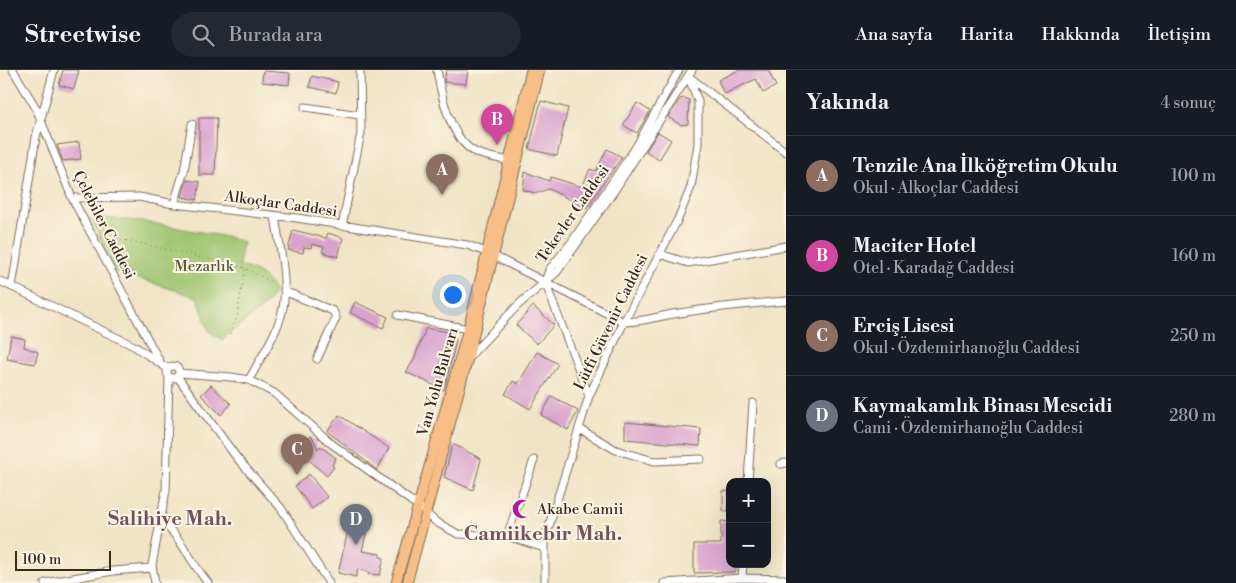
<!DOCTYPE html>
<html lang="tr">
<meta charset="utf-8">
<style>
body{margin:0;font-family:"Libre Bodoni",serif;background:#242831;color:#f1f3f6}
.controls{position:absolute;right:15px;bottom:15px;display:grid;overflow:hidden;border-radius:10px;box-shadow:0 5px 20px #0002}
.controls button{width:45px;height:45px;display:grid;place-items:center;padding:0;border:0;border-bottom:1px solid #363941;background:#171b24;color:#f1f3f6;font:25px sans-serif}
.scale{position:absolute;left:15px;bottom:12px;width:96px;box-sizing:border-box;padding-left:5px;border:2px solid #3b2a1e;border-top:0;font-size:14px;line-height:18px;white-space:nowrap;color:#3b2a1e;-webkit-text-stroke:4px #fcf5e5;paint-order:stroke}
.you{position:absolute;left:452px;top:224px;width:18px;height:18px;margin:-12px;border:4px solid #fff;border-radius:50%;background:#1a73e8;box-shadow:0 0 0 8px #1a73e833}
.badge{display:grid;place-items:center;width:32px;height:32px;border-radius:50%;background:#d93025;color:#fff;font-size:16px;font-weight:700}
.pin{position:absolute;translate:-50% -41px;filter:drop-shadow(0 1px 2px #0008)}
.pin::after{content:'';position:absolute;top:26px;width:18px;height:15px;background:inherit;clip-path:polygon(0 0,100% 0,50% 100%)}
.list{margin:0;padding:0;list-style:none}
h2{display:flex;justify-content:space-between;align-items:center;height:65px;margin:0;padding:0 20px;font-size:21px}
h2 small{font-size:16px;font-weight:400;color:#9ea1a6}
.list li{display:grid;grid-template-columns:32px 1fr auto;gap:15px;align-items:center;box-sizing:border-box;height:80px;padding:0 20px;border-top:1px solid #363941}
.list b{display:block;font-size:19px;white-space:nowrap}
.list p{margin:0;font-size:16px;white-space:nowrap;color:#9ea1a6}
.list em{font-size:16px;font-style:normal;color:#9ea1a6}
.icon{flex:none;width:28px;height:28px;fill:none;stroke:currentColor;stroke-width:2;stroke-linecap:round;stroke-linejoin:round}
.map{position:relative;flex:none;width:786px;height:513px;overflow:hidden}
header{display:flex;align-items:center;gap:30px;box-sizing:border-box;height:70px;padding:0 25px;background:#171b24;border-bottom:1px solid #363941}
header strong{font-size:24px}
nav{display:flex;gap:28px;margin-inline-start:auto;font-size:18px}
.search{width:350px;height:45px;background:#242831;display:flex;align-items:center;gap:12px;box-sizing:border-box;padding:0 18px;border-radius:28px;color:#9ea1a6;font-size:19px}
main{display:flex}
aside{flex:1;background:#171b24}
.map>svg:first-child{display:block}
.green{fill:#9ec570;stroke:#6c7847}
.building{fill:#d8a2cf}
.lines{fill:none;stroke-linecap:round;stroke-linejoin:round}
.minor-casing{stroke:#7b6b59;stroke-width:9}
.major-casing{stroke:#7b6b59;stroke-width:11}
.path{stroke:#7b6b59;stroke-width:1;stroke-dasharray:1 4;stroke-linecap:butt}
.minor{stroke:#fff;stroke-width:7}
.major{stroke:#f7be87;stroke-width:9}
.labels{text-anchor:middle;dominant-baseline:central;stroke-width:4;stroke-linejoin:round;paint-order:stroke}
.street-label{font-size:15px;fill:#3b2a1e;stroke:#fcf5e5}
.park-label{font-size:15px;fill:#595837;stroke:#fcf5e5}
.poi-label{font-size:15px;fill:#3b2a1e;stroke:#fcf5e5;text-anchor:start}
.district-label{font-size:20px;font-weight:bold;fill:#72545c;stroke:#fcf5e5}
</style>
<header>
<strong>Streetwise</strong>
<div class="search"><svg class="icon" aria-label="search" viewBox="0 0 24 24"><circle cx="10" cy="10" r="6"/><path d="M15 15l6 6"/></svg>Burada ara</div>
<nav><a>Ana sayfa</a><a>Harita</a><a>Hakkında</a><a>İletişim</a></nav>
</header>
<main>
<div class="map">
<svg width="786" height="513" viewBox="0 0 786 513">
<rect width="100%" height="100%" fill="#fcf5e5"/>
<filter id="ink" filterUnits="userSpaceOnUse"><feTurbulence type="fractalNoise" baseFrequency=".02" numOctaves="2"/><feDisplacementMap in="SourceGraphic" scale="10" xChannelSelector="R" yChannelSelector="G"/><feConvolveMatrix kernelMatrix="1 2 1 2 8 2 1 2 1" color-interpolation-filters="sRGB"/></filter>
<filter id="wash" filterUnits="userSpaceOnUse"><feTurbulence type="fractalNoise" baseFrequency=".0096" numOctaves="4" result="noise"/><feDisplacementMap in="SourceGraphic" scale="20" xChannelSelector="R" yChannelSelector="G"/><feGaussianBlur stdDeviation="1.12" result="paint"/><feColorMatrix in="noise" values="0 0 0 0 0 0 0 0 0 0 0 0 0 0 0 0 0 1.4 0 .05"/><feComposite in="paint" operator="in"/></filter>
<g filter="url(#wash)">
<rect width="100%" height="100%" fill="#f1e4c6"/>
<path class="green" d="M91,147L140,151L228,167L243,172L239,195C255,201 268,205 274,222L268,233L222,270L209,261L197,227L114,201Z"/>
<g id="blocks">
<path class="building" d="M63,0H79L74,19L59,15Z
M446,0H468L466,14L444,12Z
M739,0H768L776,16L763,23L756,9L724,24L718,10Z
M263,1L290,3L289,15L262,12Z
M312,6L338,12L336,23L309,17Z
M684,28L689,30L688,54L681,55L668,47L680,29Z
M541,31L568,38L557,86L529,79Z
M637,33L650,41L637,63L623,55Z
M199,48H217L215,105H199Z
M658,62L671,70L659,90L646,81Z
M79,72L81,89L63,91L57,75Z
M607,79L622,87L586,138L549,119L536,123L523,120L525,102L549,111L551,107L582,117L590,99L596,101Z
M187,110L200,112L197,130L182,127Z
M293,160L326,168L328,163L343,168L338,187L322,182L324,177L312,174L311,178L304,177L303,183L288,180Z
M355,232L388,247L383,258L350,243Z
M533,236L554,255L537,274L516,255Z
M426,258L453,263L456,271L444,320L406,302L414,290Z
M11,266L25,269L24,277L38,282L35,294L7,289Z
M537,282L558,294L530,339L505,324L513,311L518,314Z
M211,315L231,334L221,345L201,325Z
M552,326L578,341L568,360L541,345Z
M339,345L389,378L377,400L327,361Z
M625,352L701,359L700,376L625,369Z
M310,366L314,370L318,379L320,376L336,388L332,395L334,397L327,406L299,381Z
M455,375L481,389L473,420L444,407L452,376Z
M309,404L327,427L312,439L295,416Z
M723,421H730V441H723Z
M351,448L369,452L362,481L380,484V487L384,488L380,505L368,504L369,502L358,499L356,507L338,503Z
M721,451L730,452V494H736V502L694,503V474H721Z"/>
</g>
</g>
<g filter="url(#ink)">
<use href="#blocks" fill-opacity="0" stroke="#7b6b59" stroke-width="1"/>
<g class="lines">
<defs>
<path id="minor" d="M13,0L36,38L72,128L161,294
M437,0C441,25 450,69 475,82C485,87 498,88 509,91
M692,9L786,82
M305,37L360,45
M72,128L139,127L174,134L297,148L467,175L486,182L624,252C641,252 656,247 673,244C711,238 748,234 786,231
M174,134L184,101L192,54
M342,156L361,63L360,0
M660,184L688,193L786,176
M546,209L549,200L571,173L636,77L679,0
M0,211L134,276L167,298
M545,212L589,326
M12,217L36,67L54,0
M284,221L333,241L336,248L317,289
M398,245L468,259
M468,288L518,235L557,202L614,121L692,0
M167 302a6 6 0 1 1 12 0a6 6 0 1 1-12 0Z
M179,303L231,307L249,310L274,323L332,374L418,436L436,452L458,464L507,466L544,478
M177,306L237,388L281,438L329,513
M249,310C261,286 282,258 284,230C286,202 279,173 275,146
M580,359L616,380L654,391L701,389
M781,394L786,393
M748,412L753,333
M162,452C181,467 192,494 208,513
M507,466L534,390
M742,508L743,494
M45,513L113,501L152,498
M155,513L152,495L166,420L169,307
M545,513V469L589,326L624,252L678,149L691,117L698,74V31L688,6
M664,513L742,508L786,509"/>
<path id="major" d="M396,513L468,259L531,0
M407,513L468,288L540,0"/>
</defs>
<use href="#minor" class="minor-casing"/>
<use href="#major" class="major-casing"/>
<path class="path" d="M101,168L131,171L245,198L273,213
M230,264L237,247L245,199"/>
<use href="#minor" class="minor"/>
<use href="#major" class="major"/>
</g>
</g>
<defs>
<symbol id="mosque-bare" viewBox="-9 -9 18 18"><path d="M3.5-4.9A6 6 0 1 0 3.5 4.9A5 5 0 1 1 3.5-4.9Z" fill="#b5179e" stroke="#fcf5e5" stroke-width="2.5" paint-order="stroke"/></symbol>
</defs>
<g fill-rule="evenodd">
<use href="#mosque-bare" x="508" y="425" width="28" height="28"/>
</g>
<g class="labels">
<g class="street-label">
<text transform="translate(281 134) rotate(8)">Alkoçlar Caddesi</text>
<text transform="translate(573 144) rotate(-55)">Tekevler Caddesi</text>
<text transform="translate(104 155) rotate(63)">Çelebiler Caddesi</text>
<text transform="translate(611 252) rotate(-64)">Lütfi Güvenir Caddesi</text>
<text transform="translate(438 312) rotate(-74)">Van Yolu Bulvarı</text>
</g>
<g class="park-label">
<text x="204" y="196">Mezarlık</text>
</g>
<g class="poi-label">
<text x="537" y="439">Akabe Camii</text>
</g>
<g class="district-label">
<text x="170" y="449">Salihiye Mah.</text>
<text x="543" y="464">Camiikebir Mah.</text>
</g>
</g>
</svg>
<div class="controls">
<button>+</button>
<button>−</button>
</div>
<div class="scale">100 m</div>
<div class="you"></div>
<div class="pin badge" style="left:442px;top:125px;background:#8d6e63">A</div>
<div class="pin badge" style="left:497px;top:75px;background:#d1479c">B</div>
<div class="pin badge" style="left:297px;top:405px;background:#8d6e63">C</div>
<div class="pin badge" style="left:356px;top:475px;background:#6b7280">D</div>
</div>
<aside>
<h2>Yakında<small>4 sonuç</small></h2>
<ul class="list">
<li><span class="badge" style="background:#8d6e63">A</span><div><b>Tenzile Ana İlköğretim Okulu</b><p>Okul · Alkoçlar Caddesi</p></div><em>100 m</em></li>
<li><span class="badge" style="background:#d1479c">B</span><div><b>Maciter Hotel</b><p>Otel · Karadağ Caddesi</p></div><em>160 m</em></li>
<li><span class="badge" style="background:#8d6e63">C</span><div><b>Erciş Lisesi</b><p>Okul · Özdemirhanoğlu Caddesi</p></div><em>250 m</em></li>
<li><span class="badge" style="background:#6b7280">D</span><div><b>Kaymakamlık Binası Mescidi</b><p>Cami · Özdemirhanoğlu Caddesi</p></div><em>280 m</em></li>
</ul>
</aside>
</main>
